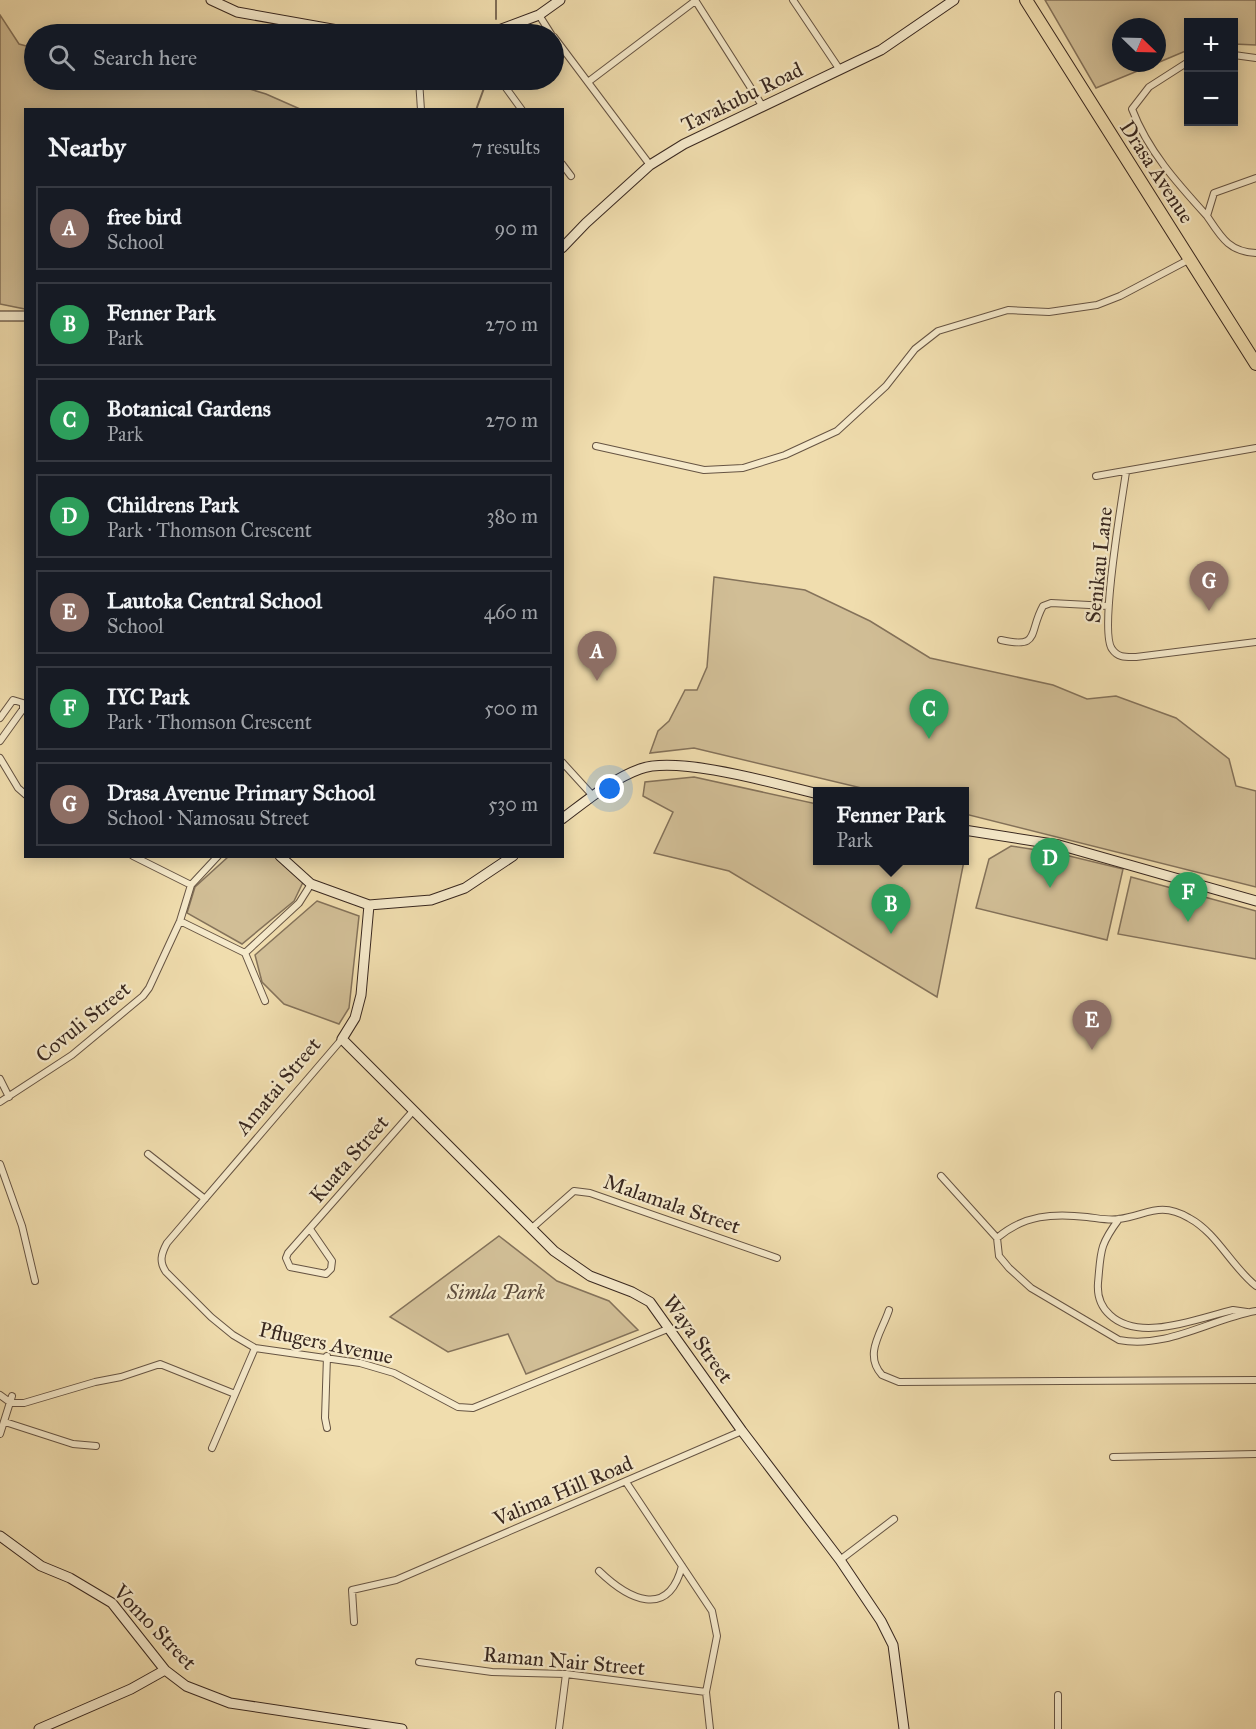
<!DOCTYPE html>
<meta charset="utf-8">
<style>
body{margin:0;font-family:"IM FELL Great Primer",serif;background:#242831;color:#f1f3f6}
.controls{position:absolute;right:18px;top:18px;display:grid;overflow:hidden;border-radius:0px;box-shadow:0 3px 15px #0003}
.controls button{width:54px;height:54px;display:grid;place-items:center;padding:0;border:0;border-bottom:2px solid #363941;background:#171b24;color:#f1f3f6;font:30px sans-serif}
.compass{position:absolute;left:1112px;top:18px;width:54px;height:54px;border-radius:50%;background:#171b24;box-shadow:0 3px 15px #0003;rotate:113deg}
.you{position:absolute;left:610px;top:789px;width:21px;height:21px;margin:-15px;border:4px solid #fff;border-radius:50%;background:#1a73e8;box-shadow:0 0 0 9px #1a73e833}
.badge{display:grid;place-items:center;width:39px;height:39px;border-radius:50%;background:#c59692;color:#fff;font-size:20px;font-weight:700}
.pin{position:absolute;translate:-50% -50px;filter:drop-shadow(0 2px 3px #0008)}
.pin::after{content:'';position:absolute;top:32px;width:21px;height:18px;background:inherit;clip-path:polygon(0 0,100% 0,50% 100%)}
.popup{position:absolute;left:813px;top:787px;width:156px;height:78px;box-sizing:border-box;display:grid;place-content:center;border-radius:0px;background:#171b24;filter:drop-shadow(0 2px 4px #0005);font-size:20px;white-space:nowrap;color:#9ea1a6}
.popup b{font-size:22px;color:#f1f3f6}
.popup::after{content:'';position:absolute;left:50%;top:100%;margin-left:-12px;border:12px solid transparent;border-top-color:#171b24}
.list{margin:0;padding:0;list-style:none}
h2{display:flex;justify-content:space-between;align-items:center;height:78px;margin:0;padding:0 24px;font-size:26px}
h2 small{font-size:20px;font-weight:400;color:#9ea1a6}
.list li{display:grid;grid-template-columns:39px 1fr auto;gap:18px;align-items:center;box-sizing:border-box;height:84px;margin:0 12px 12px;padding:0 12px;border:2px solid #363941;border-radius:0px}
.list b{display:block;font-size:22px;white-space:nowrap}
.list p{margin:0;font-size:20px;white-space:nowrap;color:#9ea1a6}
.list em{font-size:20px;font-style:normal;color:#9ea1a6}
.icon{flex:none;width:33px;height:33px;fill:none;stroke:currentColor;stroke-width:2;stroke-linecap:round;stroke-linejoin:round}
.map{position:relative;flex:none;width:1256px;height:1729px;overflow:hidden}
.search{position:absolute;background:#171b24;box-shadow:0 3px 15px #0003;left:24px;top:24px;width:540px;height:66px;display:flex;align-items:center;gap:15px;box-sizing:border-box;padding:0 21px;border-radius:33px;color:#9ea1a6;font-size:22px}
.panel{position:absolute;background:#171b24;box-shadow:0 3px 15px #0003;left:24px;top:108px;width:540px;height:750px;border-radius:0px}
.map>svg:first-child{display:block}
.green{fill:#d1be96;stroke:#84725a;stroke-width:1.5}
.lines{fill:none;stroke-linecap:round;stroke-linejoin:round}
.stream{stroke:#816f57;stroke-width:2}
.street-casing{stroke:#665443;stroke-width:8}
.secondary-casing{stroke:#38271f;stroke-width:11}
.highway-casing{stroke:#38271f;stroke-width:14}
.street{stroke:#f5e9ca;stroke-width:6}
.secondary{stroke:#f5e9ca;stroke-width:9}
.highway{stroke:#f0ddae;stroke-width:12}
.labels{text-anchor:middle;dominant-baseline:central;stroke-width:4.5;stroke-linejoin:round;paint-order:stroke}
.street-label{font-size:21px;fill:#38271f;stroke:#f5e9ca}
.park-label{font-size:21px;font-style:italic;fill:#5e4d3d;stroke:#f5e9ca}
</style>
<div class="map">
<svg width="1256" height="1729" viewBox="0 0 1256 1729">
<rect width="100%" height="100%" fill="#f0ddae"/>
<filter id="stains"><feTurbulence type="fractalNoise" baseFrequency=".00333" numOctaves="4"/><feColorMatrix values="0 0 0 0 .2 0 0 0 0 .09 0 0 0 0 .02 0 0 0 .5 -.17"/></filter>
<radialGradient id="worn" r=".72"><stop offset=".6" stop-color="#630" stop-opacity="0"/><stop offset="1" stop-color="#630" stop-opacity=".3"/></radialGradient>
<path class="green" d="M1045,0H1256V45L1234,44V22H1188V50L1157,63V27H1121V63H1157L1096,88Z
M0,15L19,44L34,48V80H220L266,94L300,109L26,110L25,309L0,304Z
M714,577L805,590L870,621L930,658L1053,685L1087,699L1116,696L1176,718L1229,759L1236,786L1256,791V887L965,814L964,792L874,791L694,748L650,753L658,731L669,721L685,690H697L707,667Z
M694,777L817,804L818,860L964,861L937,997L729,871L654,853L673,812L643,796L645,782Z
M1011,846L1057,853L1123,869L1107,940L976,908L989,859Z
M228,857H285L305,878L294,901L242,944L187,913L195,887Z
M1131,877L1256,911V959L1118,934Z
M317,901L359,916L349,1008L339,1024L284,1004L262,982L255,955Z
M499,1236L557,1281L609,1301L638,1330L526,1374L508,1334L448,1352L390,1317Z"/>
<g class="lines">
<path class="stream" d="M496,0V19
M476,110L487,80"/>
<defs>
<path id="street" d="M695,0L763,107
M793,0L840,70
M539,15L551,34
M554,37L650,165
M1234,55L1256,58
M1188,62L1149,87L1132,109C1148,151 1177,183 1207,216
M419,80L421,110
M504,80L506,88L522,110
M588,82L695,1
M562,164L571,176
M1256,178L1214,193L1207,216C1221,237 1229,252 1256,253
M596,446L704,470L743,468L785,455L837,431L886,386L915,349L938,331L1008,310L1049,312L1097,305L1120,296L1190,259
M1126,472C1122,500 1099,632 1112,649C1118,658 1126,657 1136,657L1256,642
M1096,476L1256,448
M1001,640C1041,649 1028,633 1043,606L1051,603L1108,606
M0,718L13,700L23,703V709L0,741
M0,758L18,788L26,795
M562,762L593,796
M133,856L191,885
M180,921L245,953
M245,953L299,903L311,884
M245,953L265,1001
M342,1039L167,1243C161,1254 159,1262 166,1272L211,1317L233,1335L255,1348L360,1363L394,1373L458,1407L473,1408L670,1328
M0,1079L9,1097
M0,1102L72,1055L143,996L149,988L180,921L191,885L218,856
M148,1154L205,1199
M0,1164L22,1226L35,1281
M941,1176L997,1238L999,1256L1009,1268L1031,1288L1119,1340C1167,1349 1211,1319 1256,1311
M1119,1219C1099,1246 1101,1251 1098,1283C1097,1296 1100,1306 1110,1315C1140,1343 1198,1318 1233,1310L1247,1312
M532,1228L574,1191L590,1193L777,1258
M310,1229L332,1261L331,1269L326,1274L290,1267L286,1258L288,1253L413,1111
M997,1238C1024,1215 1053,1213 1087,1217C1097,1218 1109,1221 1119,1219C1147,1215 1160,1201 1189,1218C1217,1233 1231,1266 1256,1286
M889,1310C882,1332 863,1354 882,1375L899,1382L1256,1380
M0,1395L11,1403H24L95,1382L121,1377L160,1364L235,1394
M5,1422L73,1444L96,1446
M327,1428L325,1418L327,1356
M0,1434L12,1396
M212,1448L255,1348
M1113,1457L1256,1454
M626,1482L712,1611L717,1636L706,1692L710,1729
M840,1560L894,1519
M599,1571C628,1599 668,1620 682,1566
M354,1622L352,1590L396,1580L742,1431
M419,1662L492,1672L566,1674L706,1692
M559,1729L566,1674
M1058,1729V1695"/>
<path id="secondary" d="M211,0L237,12L360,34
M488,34L539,15L560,0
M562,248L586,223L650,165L684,144L881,50L954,0
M0,316H26
M562,819C586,801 612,779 640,769C677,755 777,784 818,794
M964,830L1059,845L1256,901
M280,856L311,884L369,905L431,900L465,888L513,856
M369,905L361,995L355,1018L342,1039L554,1251L590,1276L632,1292L650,1302L742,1431L840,1560L881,1621L893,1645L904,1729
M0,1536L41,1566L70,1578L112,1603L165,1670L186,1686L230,1703L402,1729
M39,1729L131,1689L165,1670"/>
<path id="highway" d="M1026,0L1256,364"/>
</defs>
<use href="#street" class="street-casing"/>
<use href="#secondary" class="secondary-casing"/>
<use href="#highway" class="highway-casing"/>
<use href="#street" class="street"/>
<use href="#secondary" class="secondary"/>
<use href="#highway" class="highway"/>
</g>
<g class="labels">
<g class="street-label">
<text transform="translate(742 97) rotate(-26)">Tavakubu Road</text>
<text transform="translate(1157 172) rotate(57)">Drasa Avenue</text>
<text transform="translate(1099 565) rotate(-84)">Senikau Lane</text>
<text transform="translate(83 1022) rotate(-39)">Covuli Street</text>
<text transform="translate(278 1086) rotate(-50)">Amatai Street</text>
<text transform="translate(349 1159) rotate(-49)">Kuata Street</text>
<text transform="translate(672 1204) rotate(19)">Malamala Street</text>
<text transform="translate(698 1339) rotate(54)">Waya Street</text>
<text transform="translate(326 1343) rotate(12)">Pflugers Avenue</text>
<text transform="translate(563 1491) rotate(-23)">Valima Hill Road</text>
<text transform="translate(155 1627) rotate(46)">Vomo Street</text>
<text transform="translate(564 1661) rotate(5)">Raman Nair Street</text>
</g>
<g class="park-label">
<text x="496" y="1292">Simla Park</text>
</g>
</g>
<rect width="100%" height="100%" filter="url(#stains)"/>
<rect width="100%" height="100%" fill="url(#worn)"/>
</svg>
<div class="controls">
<button>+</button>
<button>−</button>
</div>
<svg class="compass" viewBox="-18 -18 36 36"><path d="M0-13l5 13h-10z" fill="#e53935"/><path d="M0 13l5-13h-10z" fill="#9ea1a6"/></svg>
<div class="you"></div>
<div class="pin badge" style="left:597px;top:681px;background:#8d6e63">A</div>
<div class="pin badge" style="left:891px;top:934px;background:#2e9e5b">B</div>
<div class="popup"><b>Fenner Park</b>Park</div>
<div class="pin badge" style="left:929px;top:739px;background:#2e9e5b">C</div>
<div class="pin badge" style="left:1050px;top:888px;background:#2e9e5b">D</div>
<div class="pin badge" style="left:1092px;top:1050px;background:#8d6e63">E</div>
<div class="pin badge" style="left:1188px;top:922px;background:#2e9e5b">F</div>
<div class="pin badge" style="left:1209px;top:611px;background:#8d6e63">G</div>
<div class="search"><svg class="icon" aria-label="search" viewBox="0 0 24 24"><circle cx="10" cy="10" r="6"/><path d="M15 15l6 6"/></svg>Search here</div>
<section class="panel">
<h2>Nearby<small>7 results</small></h2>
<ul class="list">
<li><span class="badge" style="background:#8d6e63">A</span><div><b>free bird</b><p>School</p></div><em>90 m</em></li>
<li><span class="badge" style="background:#2e9e5b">B</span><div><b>Fenner Park</b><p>Park</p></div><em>270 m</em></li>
<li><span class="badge" style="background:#2e9e5b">C</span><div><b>Botanical Gardens</b><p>Park</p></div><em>270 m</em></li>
<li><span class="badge" style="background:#2e9e5b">D</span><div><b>Childrens Park</b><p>Park · Thomson Crescent</p></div><em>380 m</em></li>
<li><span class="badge" style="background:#8d6e63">E</span><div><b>Lautoka Central School</b><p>School</p></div><em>460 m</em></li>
<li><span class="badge" style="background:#2e9e5b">F</span><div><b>IYC Park</b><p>Park · Thomson Crescent</p></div><em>500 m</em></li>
<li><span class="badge" style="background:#8d6e63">G</span><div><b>Drasa Avenue Primary School</b><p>School · Namosau Street</p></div><em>530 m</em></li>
</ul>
</section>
</div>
